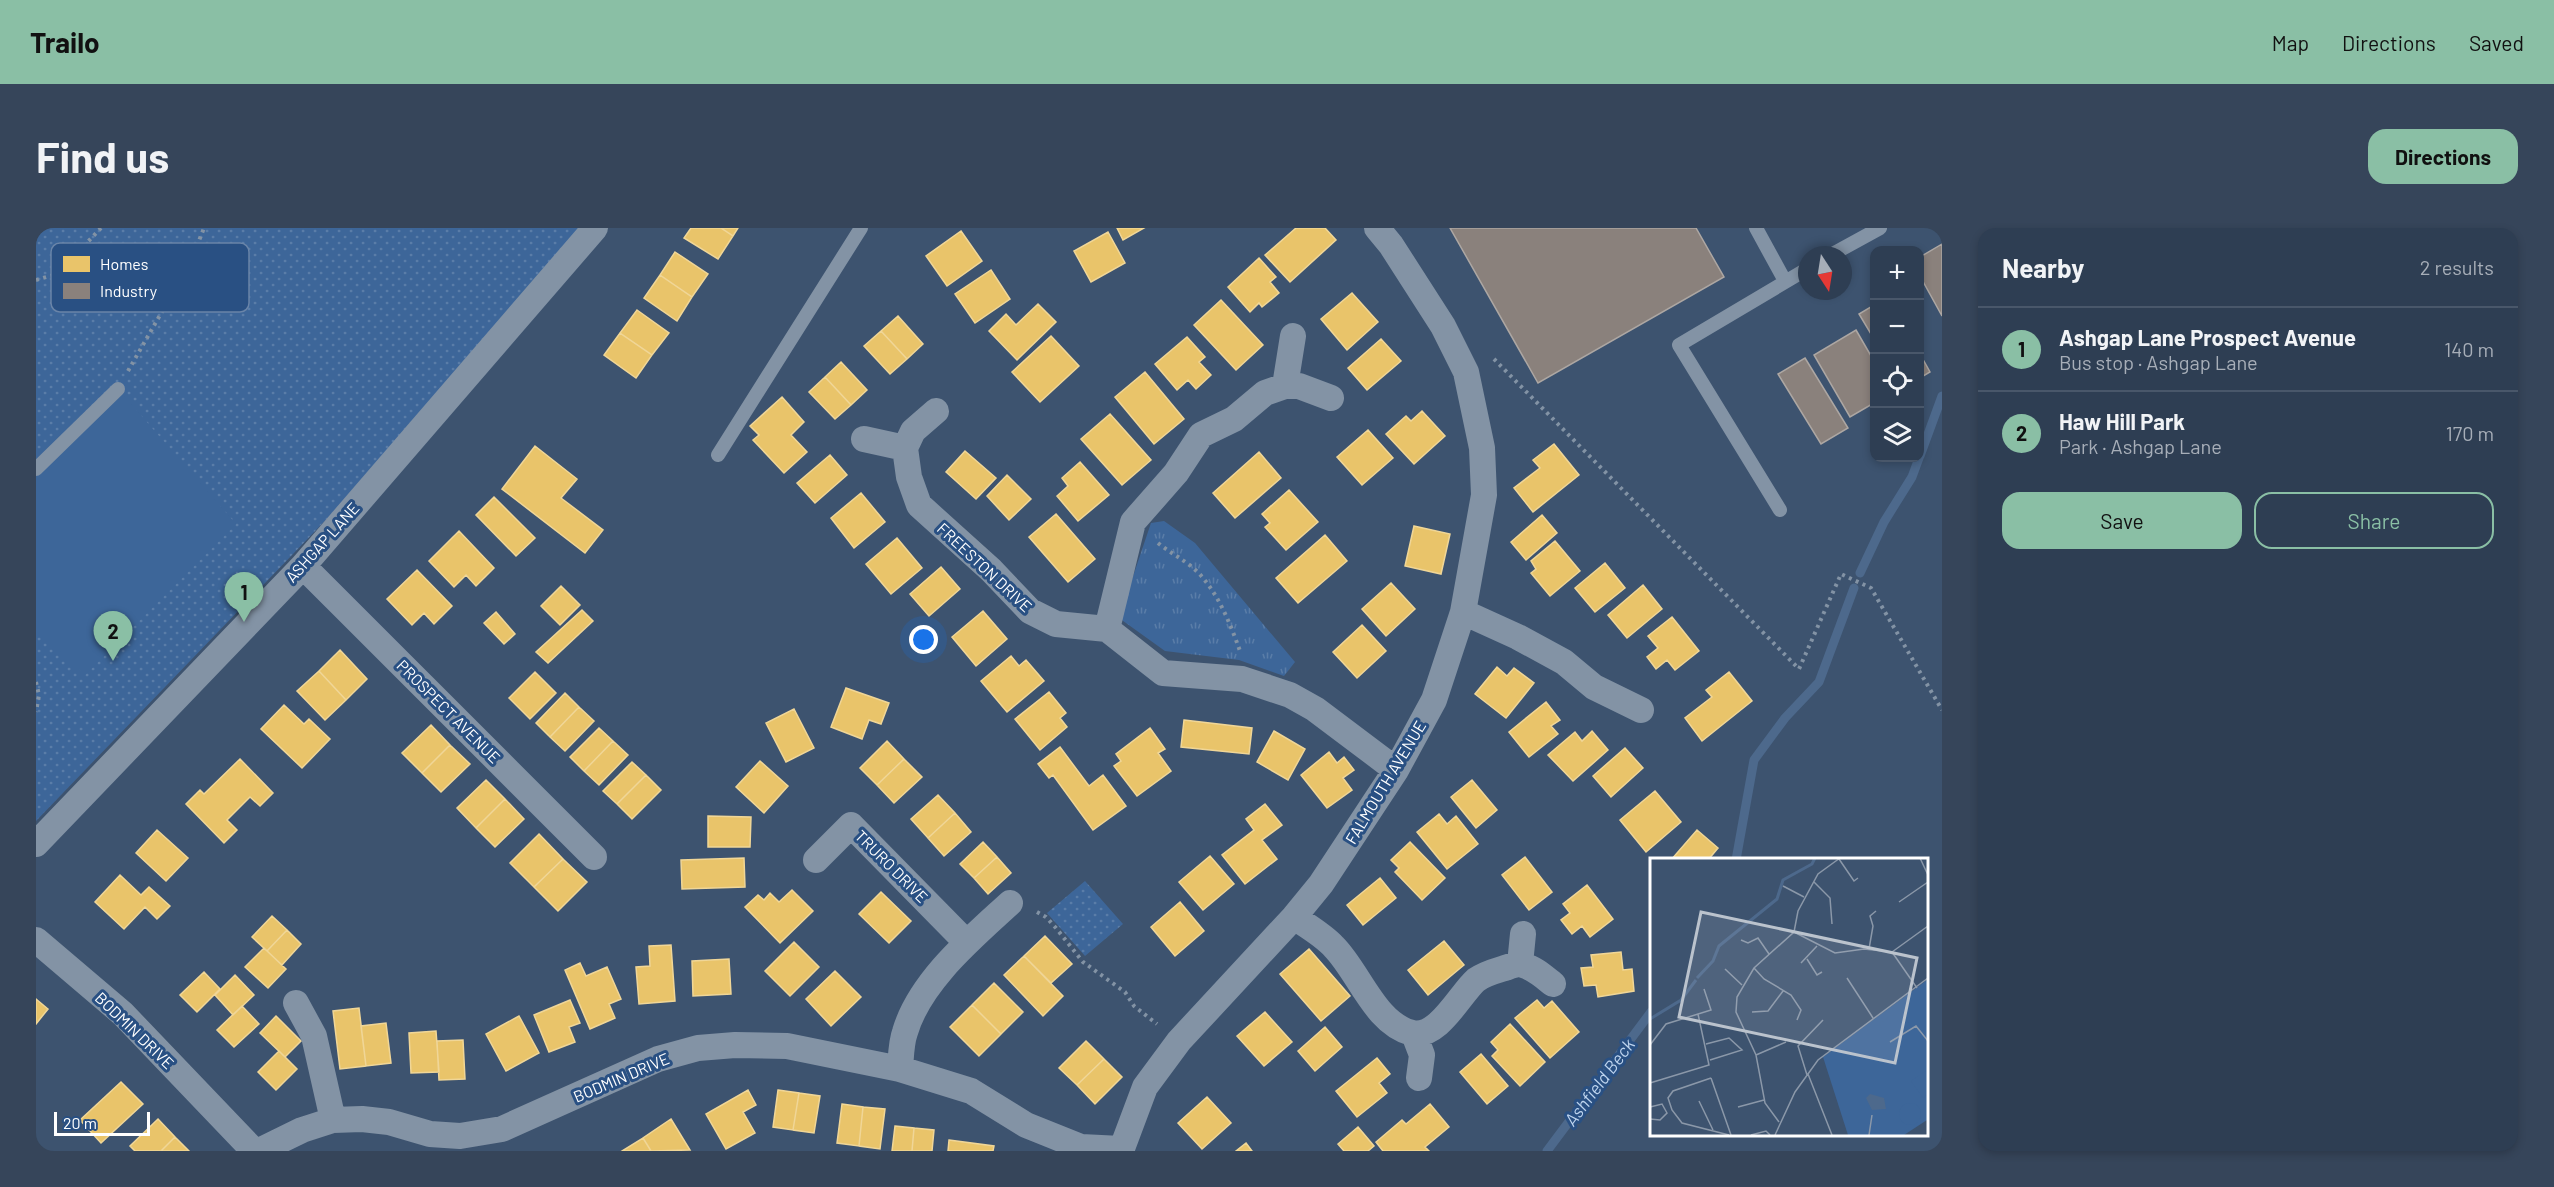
<!DOCTYPE html>
<meta charset="utf-8">
<style>
body{margin:0;font-family:Barlow,sans-serif;background:#36455a;color:#f1f3f6}
.controls{position:absolute;right:18px;top:18px;display:grid;overflow:hidden;border-radius:12px;box-shadow:0 3px 9px #0003}
.controls button{width:54px;height:54px;display:grid;place-items:center;padding:0;border:0;border-bottom:2px solid #49576a;background:#2e3e53;color:#f1f3f6;font:30px sans-serif}
.compass{position:absolute;left:1762px;top:18px;width:54px;height:54px;border-radius:50%;background:#2e3e53;box-shadow:0 3px 9px #0003;rotate:168deg}
.scale{position:absolute;left:18px;bottom:15px;width:96px;box-sizing:border-box;padding-left:6px;border:3px solid #fff;border-top:0;font-size:16px;line-height:21px;white-space:nowrap;color:#fff;-webkit-text-stroke:4px #295083;paint-order:stroke}
.you{position:absolute;left:888px;top:412px;width:21px;height:21px;margin:-15px;border:4px solid #fff;border-radius:50%;background:#1a73e8;box-shadow:0 0 0 9px #1a73e833}
.badge{display:grid;place-items:center;width:39px;height:39px;border-radius:50%;background:#8abfa5;color:#111;font-size:20px;font-weight:700}
.pin{position:absolute;translate:-50% -50px;filter:drop-shadow(0 2px 3px #0008)}
.pin::after{content:'';position:absolute;top:32px;width:21px;height:18px;background:inherit;clip-path:polygon(0 0,100% 0,50% 100%)}
.list{margin:0;padding:0;list-style:none}
h2{display:flex;justify-content:space-between;align-items:center;height:78px;margin:0;padding:0 24px;font-size:26px}
h2 small{font-size:20px;font-weight:400;color:#a7aeb8}
.list li{display:grid;grid-template-columns:39px 1fr auto;gap:18px;align-items:center;box-sizing:border-box;height:84px;padding:0 24px;border-top:2px solid #49576a}
.list b{display:block;font-size:22px;white-space:nowrap}
.list p{margin:0;font-size:20px;white-space:nowrap;color:#a7aeb8}
.list em{font-size:20px;font-style:normal;color:#a7aeb8}
.actions{display:flex;gap:12px;padding:18px 24px}
.actions a{flex:1;padding:14px 0;border:2px solid #8abfa5;border-radius:18px;text-align:center;font-size:21px;color:#8abfa5}
.actions .main{background:#8abfa5;color:#111}
.icon{flex:none;width:33px;height:33px;fill:none;stroke:currentColor;stroke-width:2;stroke-linecap:round;stroke-linejoin:round}
.map{position:relative;flex:none;width:1906px;height:923px;overflow:hidden;border-radius:18px}
header{display:flex;align-items:center;gap:36px;box-sizing:border-box;height:84px;padding:0 30px;background:#8abfa5;color:#111}
header strong{font-size:28px}
nav{display:flex;gap:33px;margin-inline-start:auto;font-size:21px}
.intro{display:flex;align-items:center;justify-content:space-between;box-sizing:border-box;height:144px;padding:0 36px}
h1{margin:0;font-size:42px}
.button{padding:15px 27px;border-radius:18px;background:#8abfa5;color:#111;font-size:21px;font-weight:700}
main{display:flex;gap:36px;padding:0 36px}
aside{flex:1;background:#2e3e53;border-radius:18px;box-shadow:0 3px 9px #0003}
.map>svg:first-child{display:block}
.grass{fill:url(#grass-tufts)}
.park{fill:url(#park-dots)}
.pitch{fill:#3d6699}
.homes{fill:#e9c46a;stroke:#f0d697;stroke-width:1.5}
.industry{fill:#8a817c;stroke:#ada7a3;stroke-width:1.5}
.lines{fill:none;stroke-linecap:round;stroke-linejoin:round}
.stream{stroke:#4d698c;stroke-width:9}
.path{stroke:#8393a5;stroke-width:4;stroke-dasharray:3 4.5;stroke-linecap:butt}
.service{stroke:#8393a5;stroke-width:14}
.minor{stroke:#8393a5;stroke-width:26}
.labels{text-anchor:middle;dominant-baseline:central;stroke-width:6;stroke-linejoin:round;paint-order:stroke}
.street-label{font-size:16px;fill:#fff;stroke:#295083}
.water-label{font-size:18px;font-style:italic;fill:#bed4ee;stroke:#295083}
.inset-river{fill:none;stroke:#4d698c;stroke-width:3}
.inset-road{fill:none;stroke:#8b98a9;stroke-width:1.5}
.view{fill:#bbc3cd;fill-opacity:0.15;stroke:#bbc3cd;stroke-width:3}
.inset-edge{fill:none;stroke:#fff;stroke-width:3}
.key{fill:#295083;stroke:#6984a8;stroke-width:1.5}
.key-label{font-size:16px;fill:#fff}
</style>
<header>
<strong>Trailo</strong>
<nav><a>Map</a><a>Directions</a><a>Saved</a></nav>
</header>
<div class="intro"><h1>Find us</h1><a class="button">Directions</a></div>
<main>
<div class="map">
<svg width="1906" height="923" viewBox="0 0 1906 923">
<defs>
<pattern id="grass-tufts" width="24" height="20" patternUnits="userSpaceOnUse" patternTransform="scale(1.5)"><rect width="24" height="20" fill="#3d6699"/><path d="M3 7l-1-3M5 7V3M7 7l1-3M15 17l-1-3M17 17v-4M19 17l1-3" fill="none" stroke="#5a7da8"/></pattern>
<pattern id="park-dots" width="8" height="8" patternUnits="userSpaceOnUse" patternTransform="scale(1.5)"><rect width="8" height="8" fill="#3d6699"/><path d="M2 2h.1M6 6h.1" fill="none" stroke="#5a7da8" stroke-width="1.8" stroke-linecap="round"/></pattern>
</defs>
<rect width="100%" height="100%" fill="#3d536f"/>
<path class="grass" d="M1128,293L1159,315L1259,434L1248,448L1203,432L1129,423L1083,390L1115,295Z"/>
<path class="park" d="M0,0H549L308,273L0,593Z
M1049,653L1087,696L1049,728L1011,685Z"/>
<path class="pitch" d="M82,161L200,296L49,447L0,400V241Z"/>
<path class="homes" d="M655,0H685L697,8L682,31L648,10Z
M685,0H702L697,8Z
M1081,0H1108L1087,12Z
M1260,0H1289L1300,12L1254,54L1229,27Z
M925,3L946,33L911,58L890,28Z
M1072,4L1089,35L1055,54L1038,23Z
M639,24L672,46L656,69L624,47Z
M1223,30L1240,49L1234,54L1243,65L1226,79L1223,75L1214,84L1192,59Z
M955,42L974,71L939,95L919,66Z
M624,47L656,69L641,93L608,70Z
M1316,65L1342,94L1311,122L1285,91Z
M1185,72L1227,117L1200,142L1158,97Z
M1002,76L1020,94L981,132L953,103L970,86L980,97Z
M601,82L633,105L616,127L584,105Z
M862,88L887,116L871,131L845,103Z
M845,103L871,131L854,146L828,118Z
M584,105L616,127L600,150L568,127Z
M1015,108L1043,138L1004,174L976,144Z
M1151,109L1169,129L1163,134L1175,147L1160,161L1152,152L1141,162L1119,136Z
M1345,111L1365,133L1331,162L1312,140Z
M805,134L831,162L815,177L789,149Z
M1109,144L1148,191L1118,216L1079,169Z
M789,149L815,177L799,191L773,164Z
M746,169L768,194L755,207L771,224L748,245L717,212L723,207L714,198Z
M1386,183L1409,208L1378,236L1350,206L1370,188L1375,193Z
M1074,186L1115,232L1086,257L1045,211Z
M1332,202L1357,230L1326,257L1301,229Z
M1518,216L1543,247L1497,284L1478,260L1504,240L1497,232Z
M499,218L541,251L525,270L567,302L549,325L466,261Z
M929,223L960,250L940,271L910,244Z
M1223,224L1245,250L1199,290L1177,265Z
M794,227L811,247L779,275L761,255Z
M1044,234L1073,267L1042,293L1021,268L1032,258L1026,250Z
M971,247L995,271L973,292L951,268Z
M1253,262L1282,294L1250,322L1229,299L1234,295L1226,286Z
M825,265L849,294L818,320L795,290Z
M458,269L499,310L480,328L440,287Z
M1020,286L1059,331L1032,354L993,309Z
M1506,287L1521,305L1490,332L1475,314Z
M1378,298L1414,306L1405,346L1369,338Z
M423,303L458,340L440,358L430,347L418,359L393,333Z
M1289,307L1311,333L1262,375L1240,350Z
M861,310L886,340L855,366L830,336Z
M1519,313L1544,343L1514,368L1495,345L1500,341L1495,333Z
M1569,335L1589,360L1559,384L1539,360Z
M905,339L924,361L893,388L874,366Z
M381,342L416,378L398,396L388,385L376,397L351,371Z
M1355,355L1379,381L1350,408L1326,381Z
M1607,357L1626,381L1591,410L1572,387Z
M525,358L544,377L524,397L505,378Z
M546,382L557,393L512,435L500,424Z
M947,383L971,411L940,438L916,409Z
M460,384L479,406L468,416L448,395Z
M1636,389L1663,423L1639,442L1631,432L1620,441L1611,429L1622,420L1612,408Z
M1326,397L1350,423L1321,450L1297,424Z
M304,422L331,451L310,472L283,443Z
M975,428L983,438L990,432L1008,453L971,484L945,453Z
M1461,439L1471,448L1478,440L1498,455L1470,490L1439,466Z
M283,443L310,472L289,492L261,463Z
M499,444L520,465L494,491L473,470Z
M1693,444L1716,473L1666,513L1649,490L1676,469L1670,462Z
M810,460L853,475L845,496L833,492L826,511L795,499Z
M1013,464L1030,485L1024,490L1031,499L1004,522L979,491Z
M529,465L543,479L514,509L500,495Z
M1510,474L1524,492L1515,498L1522,506L1493,529L1473,504Z
M248,477L268,496L273,491L294,511L266,540L225,501Z
M543,479L558,493L529,523L514,509Z
M758,481L778,520L750,534L730,495Z
M1148,492L1216,500L1213,526L1145,519Z
M395,497L414,517L386,545L366,525Z
M563,500L577,513L548,543L534,529Z
M1114,500L1129,521L1122,525L1135,543L1101,568L1078,538L1085,533L1080,526Z
M1238,503L1269,521L1252,552L1221,534Z
M1556,503L1572,522L1537,553L1512,527L1539,504L1546,513Z
M577,513L592,527L563,557L548,543Z
M851,513L868,531L841,557L824,540Z
M414,517L434,536L405,564L386,545Z
M1024,519L1053,558L1067,547L1090,578L1057,602L1017,547L1013,550L1002,536Z
M1589,520L1607,540L1575,569L1557,548Z
M1293,524L1301,535L1308,529L1318,542L1307,550L1316,562L1291,580L1265,547Z
M204,531L237,565L224,578L214,569L191,592L201,602L188,615L150,576L164,562L168,566Z
M868,531L886,549L858,575L841,557Z
M724,533L752,558L728,585L700,559Z
M596,534L610,547L581,576L567,563Z
M610,547L625,562L596,591L581,576Z
M450,552L469,571L440,600L421,580Z
M1436,552L1461,582L1440,600L1415,569Z
M1619,563L1645,594L1610,624L1584,592Z
M902,567L919,585L892,610L875,591Z
M469,571L488,591L459,619L440,600Z
M1229,576L1246,597L1226,612L1241,631L1209,656L1186,627L1218,602L1210,591Z
M919,585L935,604L908,628L892,610Z
M1403,586L1411,596L1420,588L1442,616L1411,641L1381,604Z
M672,588L715,589L714,619H672Z
M121,602L152,630L130,653L100,625Z
M1661,602L1682,620L1672,632H1635Z
M503,606L527,631L498,659L474,635Z
M947,614L961,629L938,650L924,636Z
M1374,614L1409,650L1386,672L1359,644L1363,640L1355,632Z
M1174,628L1198,656L1167,682L1143,654Z
M961,629L975,645L952,666L938,650Z
M1489,629L1516,664L1493,682L1466,647Z
M708,630L709,659L646,661L645,632Z
M527,631L551,654L522,683L498,659Z
M84,647L105,667L113,659L134,678L121,691L109,679L88,701L59,674Z
M1344,650L1360,670L1327,697L1311,677Z
M1551,657L1577,691L1554,709L1546,698L1536,706L1525,692L1534,685L1527,676Z
M756,662L777,683L744,715L709,679L722,667L728,672L734,665L743,674Z
M845,664L875,693L853,715L823,686Z
M1144,674L1168,703L1139,728L1115,699Z
M236,688L251,702L231,723L216,709Z
M251,702L265,716L246,737L231,723Z
M1009,708L1036,736L1015,755L988,728Z
M1408,713L1428,737L1392,767L1372,742Z
M758,714L783,739L754,768L729,743Z
M635,717L639,773L603,776L600,739L614,738L613,718Z
M228,720L250,741L232,760L209,739Z
M1273,721L1314,768L1285,793L1244,746Z
M1585,724L1587,742L1596,741L1598,763L1562,769L1560,757L1548,758L1545,740L1557,739L1555,727Z
M988,728L1027,768L1007,788L968,747Z
M693,731L695,766L657,768L656,733Z
M544,735L550,748L571,739L585,771L573,776L579,790L554,801L529,742Z
M799,743L825,769L795,798L770,771Z
M168,744L184,761L161,784L144,767Z
M199,747L218,767L197,787L179,767Z
M958,755L987,784L965,806L936,777Z
M0,771L12,781L0,796Z
M534,772L544,795L533,799L539,814L513,824L498,787Z
M1501,772L1508,780L1516,773L1543,804L1514,830L1479,790Z
M936,777L965,806L943,828L914,799Z
M206,778L223,796L198,819L181,802Z
M323,780L330,838L304,841L297,783Z
M1229,784L1256,814L1228,838L1201,808Z
M240,788L265,813L249,829L224,805Z
M483,788L503,825L470,843L450,806Z
M350,795L355,835L330,838L325,798Z
M1474,796L1509,834L1484,858L1456,828L1462,822L1455,814Z
M1289,799L1306,819L1279,843L1262,823Z
M400,803L403,844L375,845L373,805Z
M427,812L429,851L403,852L401,813Z
M1050,813L1068,831L1041,857L1023,840Z
M243,823L261,841L240,862L222,844Z
M1445,826L1472,858L1451,876L1424,844Z
M1341,830L1354,846L1343,855L1351,865L1321,889L1300,863Z
M1068,831L1086,849L1059,876L1041,857Z
M85,854L107,876L65,915L44,892Z
M712,862L720,877L707,884L719,905L690,921L670,886Z
M742,862L763,865L757,902L737,899Z
M763,865L784,868L778,905L757,902Z
M1171,869L1195,895L1166,921L1142,895Z
M806,876L827,879L823,918L801,915Z
M1394,876L1413,899L1389,919L1393,923H1347L1340,914L1366,892L1370,896Z
M827,879L849,881L844,921L823,918Z
M122,891L139,909L125,923H99L94,918Z
M635,891L654,922L615,923L607,910Z
M859,898L878,900L876,923H856Z
M1322,899L1338,918L1332,923H1308L1302,916Z
M878,900L898,902L896,923H876Z
M139,909L153,923H125Z
M607,910L615,923H586Z
M913,912L958,918L957,923H912Z
M1210,915L1216,923H1200Z"/>
<path class="industry" d="M1414,0H1660L1688,49L1502,155Z
M1906,16V88L1884,48V29Z
M1838,77V111L1823,86Z
M1820,102L1838,133V175L1814,189L1778,127Z
M1884,126L1894,144L1884,150Z
M1769,130L1812,200L1785,216L1742,146Z"/>
<g class="lines">
<path class="stream" d="M1884,228L1906,168
M1824,345L1848,294L1876,249L1883,230
M1700,632L1718,532L1749,490L1783,454L1818,360
M1511,923L1615,784"/>
<path class="path" d="M0,52L21,46L65,0
M1458,131L1763,441L1805,346L1835,360L1906,482
M92,143L155,33L168,0
M1122,315C1133,324 1145,330 1156,339C1180,359 1194,395 1204,423
M0,454L3,467L0,484
M1001,684L1010,689L1020,700L1047,734L1089,764L1098,778L1121,796"/>
<path class="service" d="M1720,0L1749,53
M1795,27L1844,0
M682,227L825,0
M0,241L82,161
M1744,282L1643,117L1771,41"/>
<path class="minor" d="M1249,158L1257,108
M900,183L877,203L869,220L873,249L883,277L955,342L994,383L1020,396L1071,401L1127,445L1206,451L1254,467L1279,481L1360,542
M828,211L869,220
M267,338L558,629
M1427,384L1482,409L1528,434L1558,459L1605,482
M1071,401L1097,294L1140,245L1165,207L1198,191L1229,165L1249,158H1263L1295,170
M0,616L267,338L559,0
M780,632L815,597L931,715
M1258,689C1271,698 1287,707 1298,719C1323,744 1339,796 1376,805C1402,811 1424,766 1440,752C1448,746 1459,743 1469,740C1475,738 1481,735 1487,737C1498,740 1508,749 1517,756
M0,712L87,786L218,923
M1484,736L1487,706
M260,775L278,808L297,892
M1378,806L1386,827L1383,850
M864,841C865,829 865,815 869,804C884,753 936,710 974,675
M223,923L266,902L297,892L326,891L353,894L394,906L424,908L466,901L622,831L662,820L699,817L751,818L864,841L935,863L990,897L1045,919L1085,921
M1085,923L1109,859L1143,813L1258,689L1285,656L1360,542L1398,472L1427,384L1448,267L1446,220L1430,144L1407,98L1355,17L1341,0"/>
</g>
<g class="labels">
<g class="street-label">
<text transform="translate(286 314) rotate(-48)">ASHGAP LANE</text>
<text transform="translate(949 339) rotate(43)">FREESTON DRIVE</text>
<text transform="translate(413 483) rotate(45)">PROSPECT AVENUE</text>
<text transform="translate(1349 554) rotate(-59)">FALMOUTH AVENUE</text>
<text transform="translate(856 638) rotate(45)">TRURO DRIVE</text>
<text transform="translate(99 802) rotate(44)">BODMIN DRIVE</text>
<text transform="translate(585 849) rotate(-23)">BODMIN DRIVE</text>
</g>
<g class="water-label">
<text transform="translate(1563 854) rotate(-53)">Ashfield Beck</text>
</g>
</g>
<g transform="translate(1614 630)">
<rect width="278" height="278" fill="#3d536f"/>
<path d="M277,122V262L254,277H198L173,199Z" fill="#3d6699"/>
<path d="M250,153L262,170L240,184L229,166ZM277,212V237L273,240L261,223ZM249 256a11 11 0 1 1 22 0a11 11 0 1 1-22 0Z" fill="#3d6699"/>
<path d="M220,236L234,240L236,251L222,252L216,240Z" fill="#4d698c"/>
<path class="inset-river" d="M47,120L63,103L69,88L127,41L133,22L162,6L165,0M0,161L31,142L46,122"/>
<path class="inset-road" d="M270,0L278,17M189,1L204,23L208,20M164,24L180,40L182,66M133,28L154,39M249,44L278,24M144,74L185,95L214,91L242,94L267,130M91,82L98,85L108,80L119,96M219,91L223,68L220,58L226,53M242,94L278,68M157,101L167,117L172,114M151,105L167,88M104,110L114,121L141,137L151,152L147,162M75,111L92,127M197,120L223,160M102,154L118,153L133,133M240,184L266,168L278,183M56,186L79,180L92,192L60,202M0,187L16,166L61,152L54,131M106,197L136,184M158,216L182,277M157,217L148,188L173,162M61,220L23,233L18,240L22,252L32,265L79,277M61,220L81,277M0,225L59,207L48,156M49,243L63,272M0,249L12,246L17,255L10,262L0,261M88,249L114,242M129,264L115,245L106,197L86,154L87,139L104,110L144,74L148,53L168,16L190,0M101,277L116,273L120,277M125,277L145,234L168,202L278,120M219,277L222,257"/>
<path class="view" d="M51,54L267,100L245,205L29,159Z"/>
<rect width="278" height="278" class="inset-edge"/>
</g>
<rect x="15" y="15" width="198" height="69" rx="9" class="key"/>
<rect x="27" y="28" width="27" height="16" fill="#e9c46a"/>
<rect x="27" y="55" width="27" height="16" fill="#8a817c"/>
<g class="key-label">
<text x="64" y="42">Homes</text>
<text x="64" y="69">Industry</text>
</g>
</svg>
<div class="controls">
<button>+</button>
<button>−</button>
<button><svg class="icon" aria-label="locate" viewBox="0 0 24 24"><circle cx="12" cy="12" r="6"/><path d="M12 2v4M12 18v4M2 12h4M18 12h4"/></svg></button>
<button><svg class="icon" aria-label="layers" viewBox="0 0 24 24"><path d="M12 4l9 5-9 5-9-5zM3 14l9 5 9-5"/></svg></button>
</div>
<svg class="compass" viewBox="-18 -18 36 36"><path d="M0-13l5 13h-10z" fill="#e53935"/><path d="M0 13l5-13h-10z" fill="#a7aeb8"/></svg>
<div class="scale">20 m</div>
<div class="you"></div>
<div class="pin badge" style="left:208px;top:394px">1</div>
<div class="pin badge" style="left:77px;top:433px">2</div>
</div>
<aside>
<h2>Nearby<small>2 results</small></h2>
<ul class="list">
<li><span class="badge">1</span><div><b>Ashgap Lane Prospect Avenue</b><p>Bus stop · Ashgap Lane</p></div><em>140 m</em></li>
<li><span class="badge">2</span><div><b>Haw Hill Park</b><p>Park · Ashgap Lane</p></div><em>170 m</em></li>
</ul>
<div class="actions"><a class="main">Save</a><a>Share</a></div>
</aside>
</main>
